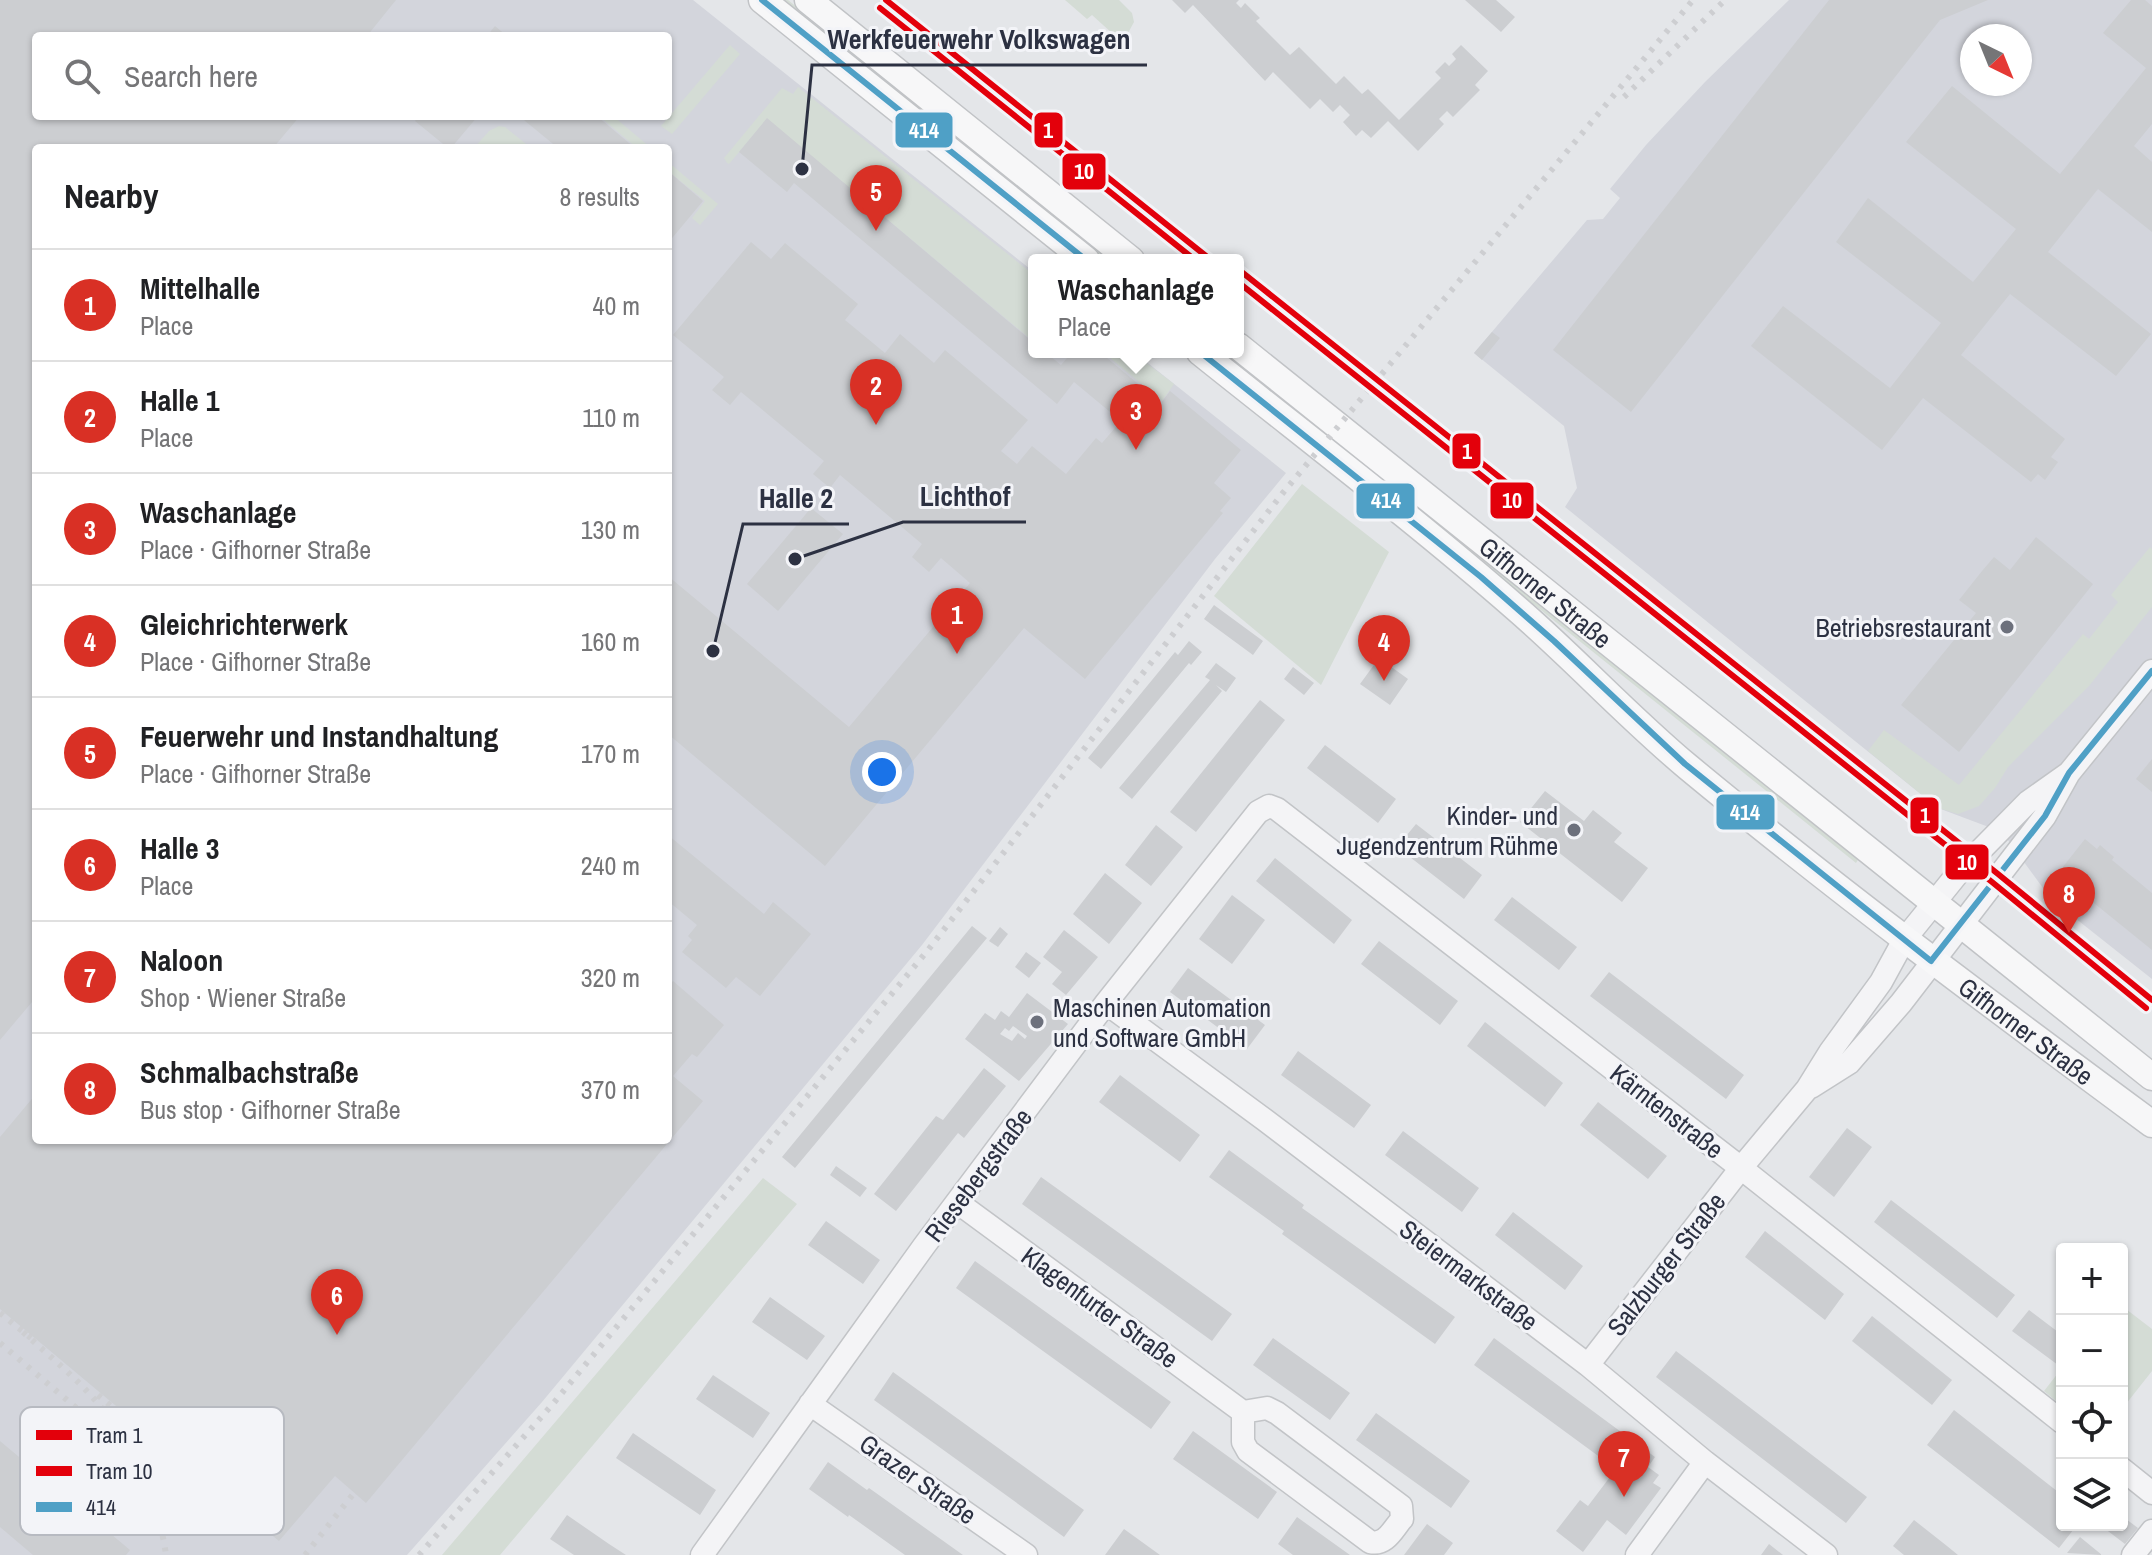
<!DOCTYPE html>
<meta charset="utf-8">
<style>
body{margin:0;font-family:"Archivo Narrow",sans-serif;background:#f2f2f2;color:#202124}
.controls{position:absolute;right:24px;bottom:24px;display:grid;overflow:hidden;border-radius:8px;box-shadow:0 2px 6px #0004}
.controls button{width:72px;height:72px;display:grid;place-items:center;padding:0;border:0;border-bottom:2px solid #e0e0e0;background:#fff;color:#202124;font:40px sans-serif}
.compass{position:absolute;left:1960px;top:24px;width:72px;height:72px;border-radius:50%;background:#fff;box-shadow:0 2px 6px #0004;rotate:137deg}
.you{position:absolute;left:882px;top:772px;width:28px;height:28px;margin:-20px;border:6px solid #fff;border-radius:50%;background:#1a73e8;box-shadow:0 0 0 12px #1a73e833}
.badge{display:grid;place-items:center;width:52px;height:52px;border-radius:50%;background:#d93025;color:#fff;font-size:26px;font-weight:700}
.pin{position:absolute;translate:-50% -66px;filter:drop-shadow(0 2px 4px #0008)}
.pin::after{content:'';position:absolute;top:42px;width:28px;height:24px;background:inherit;clip-path:polygon(0 0,100% 0,50% 100%)}
.popup{position:absolute;left:1028px;top:254px;width:216px;height:104px;box-sizing:border-box;display:grid;place-content:center;border-radius:8px;background:#fff;filter:drop-shadow(0 2px 6px #0005);font-size:26px;white-space:nowrap;color:#757577}
.popup b{font-size:30px;color:#202124}
.popup::after{content:'';position:absolute;left:50%;top:100%;margin-left:-16px;border:16px solid transparent;border-top-color:#fff}
.list{margin:0;padding:0;list-style:none}
h2{display:flex;justify-content:space-between;align-items:center;height:104px;margin:0;padding:0 32px;font-size:34px}
h2 small{font-size:26px;font-weight:400;color:#757577}
.list li{display:grid;grid-template-columns:52px 1fr auto;gap:24px;align-items:center;box-sizing:border-box;height:112px;padding:0 32px;border-top:2px solid #e0e0e0}
.list b{display:block;font-size:30px;white-space:nowrap}
.list p{margin:0;font-size:26px;white-space:nowrap;color:#757577}
.list em{font-size:26px;font-style:normal;color:#757577}
.icon{flex:none;width:44px;height:44px;fill:none;stroke:currentColor;stroke-width:2;stroke-linecap:round;stroke-linejoin:round}
.map{position:relative;flex:none;width:2152px;height:1555px;overflow:hidden}
.search{position:absolute;background:#fff;box-shadow:0 2px 6px #0004;left:32px;top:32px;width:640px;height:88px;display:flex;align-items:center;gap:20px;box-sizing:border-box;padding:0 28px;border-radius:8px;color:#757577;font-size:30px}
.panel{position:absolute;background:#fff;box-shadow:0 2px 6px #0004;left:32px;top:144px;width:640px;height:1000px;border-radius:8px}
.map>svg:first-child{display:block}
.built{fill:#d3d5dc;fill-rule:evenodd}
.green{fill:#d4dcd5}
.building{fill:#ccced1;fill-rule:evenodd}
.lines{fill:none;stroke-linecap:round;stroke-linejoin:round}
.minor-casing{stroke:#c2c4c7;stroke-width:25}
.major-casing{stroke:#c1c3c6;stroke-width:29}
.minor{stroke:#f4f4f6;stroke-width:22}
.major{stroke:#f7f7f8;stroke-width:26}
.rail{stroke:#cdced1;stroke-width:6;stroke-dasharray:4 8;stroke-linecap:butt}
.bus-1-casing{stroke:#f3f4f8;stroke-width:12}
.bus-1{stroke:#4fa0c6;stroke-width:6}
.tram-1-casing{stroke:#f3f4f8;stroke-width:12}
.tram-2-casing{stroke:#f3f4f8;stroke-width:12}
.tram-1{stroke:#e3000b;stroke-width:6}
.tram-2{stroke:#e3000b;stroke-width:6}
.poi-dot{fill:#6c707c;stroke:#f3f4f8;stroke-width:3}
.labels{text-anchor:middle;dominant-baseline:central;stroke-width:6;stroke-linejoin:round;paint-order:stroke}
.street-label{font-size:26px;fill:#2c3142;stroke:#f3f4f8}
.poi-label{font-size:26px;fill:#2c3142;stroke:#f3f4f8;text-anchor:end}
.key{fill:#f3f4f8;stroke:#b7bac1;stroke-width:2}
.key-label{font-size:22px;fill:#2c3142}
.leader{fill:none;stroke:#2c3142;stroke-width:3}
.callout-dot{fill:#2c3142;stroke:#f3f4f8;stroke-width:3}
.callout-label{font-size:28px;text-anchor:middle;font-weight:bold;fill:#2c3142;stroke:#f3f4f8;stroke-width:6;stroke-linejoin:round;paint-order:stroke}
.line-badge{stroke:#f3f4f8;stroke-width:3}
.badge-label{font-size:22px;text-anchor:middle;font-weight:bold;fill:#fff}
</style>
<div class="map">
<svg width="2152" height="1555" viewBox="0 0 2152 1555">
<rect width="100%" height="100%" fill="#e4e6e9"/>
<path class="built" d="M0,0H693L1034,272V352H1134L1286,473L1215,559L922,945L542,1402L407,1555H0ZM36,36H668V116H36ZM36,148H668V1140H36Z
M1789,0H2152V979L2051,899L2002,832L1938,808L1565,507L1577,488L1564,426L1474,353L1587,220L1603,219L1620,198L1610,189L1646,145L1705,82ZM1972,36H2020V84H1972Z"/>
<path class="green" d="M776,0H788L1111,260H1102Z
M1065,0H1119L1132,13L1134,22L1128,33L1113,34L1092,15L1087,19Z
M730,45L740,54L672,134L661,126Z
M798,87L1034,275V342L767,119L729,164L727,163L724,158L782,88L793,94Z
M599,116H613L651,148H637Z
M499,126L505,127L531,148H474L489,131Z
M668,162L718,204L700,225L692,218L705,201L668,171Z
M1103,352H1132L1174,384L1162,401Z
M1217,352H1226L1322,429L1324,434Z
M1337,440L1859,858L1856,863L1333,443Z
M1302,484L1389,552L1321,685L1214,596Z
M2150,547L2152,549V607L2089,686L2008,767L1995,788L1979,806L1958,814L1938,808L1868,751L1884,730L1959,785L2083,634L2089,639L2118,602L2111,595Z
M763,1178L797,1204L500,1555H442Z
M2122,1306L2152,1329V1371L2122,1409Z
M2062,1368V1406L2044,1391Z"/>
<path class="building" d="M0,0H396L367,36H36V116H300L273,148H36V1005L32,1002L0,1040Z
M1172,0H1239L1236,3L1241,8L1245,3L1260,18L1256,21L1290,55L1299,47L1336,84L1344,76L1362,94L1368,89L1399,120L1441,78L1435,72L1445,62L1449,66L1456,59L1452,54L1461,45L1488,71L1475,85L1480,90L1453,117L1447,111L1439,119L1444,124L1418,151L1388,121L1371,138L1362,130L1356,136L1343,122L1350,115L1340,105L1333,112L1320,99L1310,109L1273,72L1265,81L1193,5L1185,13Z
M1465,0H1496L1515,17L1501,32Z
M1829,0H1988L1940,20L1631,412L1553,350Z
M2131,0H2145L2152,6V124L2134,146L2152,162V232L2098,189L2048,252L2151,334L2116,376L2010,294L1961,355L2065,439L2051,457L2058,462L2045,480L2038,474L2031,482L1923,398L1882,450L1751,346L1783,306L1890,388L1941,323L1836,242L1868,198L1973,282L2016,229L1906,142L1952,86L2060,174L2146,68L2103,33Z
M495,26L507,36H487Z
M419,116H478L451,148H448L415,121Z
M519,116H597L635,148H558Z
M767,118L1034,343V352H1045L1061,365L1072,352H1100L1161,403L1170,391L1241,450L1214,483L1231,498L1220,511L1223,513L1085,679L1024,628L825,866L668,734V576L849,727L970,583L941,558L929,572L912,557L922,544L840,475L830,488L813,474L824,461L741,392L730,405L712,390L724,377L673,335L751,242L771,259L785,243L858,304L845,320L885,353L900,334L934,363L945,350L1028,420L1001,451L1017,464L1032,446L1066,474L1096,438L1102,443L1121,421L1074,382L1057,404L794,183L787,192L739,152Z
M668,171L703,201L668,243Z
M1492,332L1500,338L1482,360L1474,353Z
M811,508L843,534L778,611L747,584Z
M2036,537L2093,584L1959,752L1901,705L1976,613L1959,600L1982,571L1994,557L2010,570Z
M1214,605L1263,641L1253,655L1204,619Z
M1189,641L1202,652L1191,665L1189,663L1101,769L1088,758L1175,652L1178,655Z
M1379,658L1408,679L1390,705L1360,684Z
M1216,663L1236,678L1226,692L1216,685L1222,691L1132,799L1119,788L1210,680L1205,677Z
M1293,667L1314,683L1304,695L1284,679Z
M1260,700L1285,720L1196,832L1170,812Z
M1325,745L1396,799L1378,823L1307,768Z
M2152,759V792L2136,779Z
M1545,791L1584,821L1593,810L1622,833L1614,842L1648,868L1622,902L1520,822Z
M1416,824L1482,875L1464,899L1397,847Z
M1156,825L1183,847L1151,886L1125,865Z
M668,835L764,914L773,902L811,934L760,996L736,977L726,988L682,952L692,940L688,936L697,925L668,901Z
M2085,839L2097,849L2100,845L2114,857L2112,860L2152,893V950L2084,895L2081,898L2067,886L2069,883L2058,873Z
M1275,858L1352,920L1334,944L1256,881Z
M1105,873L1142,903L1109,944L1073,914Z
M1232,895L1265,920L1232,964L1199,939Z
M1512,897L1577,947L1559,970L1494,920Z
M972,926L987,938L795,1168L782,1157Z
M1000,927L1008,934L998,947L989,941Z
M1064,930L1098,957L1066,995L1052,984L1062,972L1043,957Z
M1379,941L1458,1001L1440,1025L1361,964Z
M1026,952L1041,963L1029,978L1015,967Z
M1188,968L1265,1025L1247,1049L1170,992Z
M1609,972L1744,1075L1726,1099L1590,996Z
M673,981L724,1025L697,1057L692,1054L673,1076L703,1101L366,1503L335,1476L279,1541L202,1478L193,1488L125,1430L134,1421L0,1309V1137L36,1094V1140H668V987Z
M1027,993L1068,1024L1019,1081L965,1039L985,1013L995,1020L1001,1011L1009,1017ZM1013,1026L1027,1036L1025,1039L1018,1033L1012,1041L1000,1034L1005,1028L1009,1031Z
M1485,1022L1563,1083L1545,1107L1467,1046Z
M1298,1051L1371,1105L1354,1128L1281,1075Z
M984,1068L1006,1086L964,1138L958,1133L896,1211L874,1194L936,1116L943,1120Z
M1120,1075L1200,1135L1180,1162L1099,1102Z
M1598,1102L1667,1156L1648,1179L1580,1125Z
M1847,1128L1872,1147L1834,1197L1809,1177Z
M1403,1131L1479,1188L1462,1212L1385,1155Z
M1229,1150L1304,1205L1302,1208L1455,1317L1435,1344L1282,1234L1284,1231L1209,1177Z
M836,1166L867,1188L860,1197L830,1175Z
M1041,1177L1232,1314L1212,1341L1022,1204Z
M1891,1200L2015,1295L1997,1318L1874,1222Z
M1513,1212L1583,1266L1565,1290L1495,1235Z
M826,1221L880,1260L863,1284L808,1245Z
M1765,1231L1844,1294L1825,1320L1745,1257Z
M975,1261L1171,1402L1151,1429L956,1288Z
M770,1297L825,1336L807,1360L752,1322Z
M2029,1310L2062,1335V1360L2058,1365L2012,1331Z
M1872,1316L1952,1380L1932,1405L1852,1341Z
M1273,1338L1350,1393L1330,1420L1253,1365Z
M1494,1338L1655,1457L1648,1467L1659,1475L1653,1483L1661,1488L1626,1535L1607,1520L1583,1552L1556,1531L1580,1500L1588,1506L1616,1469L1474,1365Z
M1676,1351L1867,1497L1846,1523L1656,1377Z
M893,1372L1084,1510L1064,1537L874,1400Z
M713,1375L770,1413L753,1438L696,1399Z
M1954,1410L2062,1495V1525H2077L2059,1548L1927,1445Z
M1376,1413L1470,1481L1451,1508L1356,1440Z
M1193,1431L1277,1492L1258,1519L1173,1459Z
M633,1433L716,1490L700,1515L616,1458Z
M0,1441L130,1550L126,1555H33L0,1527Z
M828,1462L867,1490L869,1488L963,1555H905L849,1515L848,1517L809,1489Z
M567,1515L609,1544L626,1555H574L550,1539Z
M2122,1516L2138,1528L2125,1544L2100,1525H2122Z
M1297,1517L1329,1540L1350,1555H1293L1278,1544Z
M1914,1520L1947,1546L1958,1555H1904L1893,1546Z
M1427,1524L1453,1543L1444,1555H1404Z
M1124,1529L1160,1555H1105Z
M2080,1537L2102,1555L2067,1553Z
M1769,1544L1783,1555H1761Z"/>
<g class="lines">
<defs>
<path id="minor" d="M1106,1003L1265,1120L1588,1365L1705,1462L1826,1555
M1811,1087L1849,1063L1901,1003L2045,816L2069,773L2152,671
M957,1202L1243,1412V1442L1248,1451L1370,1542C1386,1546 1393,1529 1402,1519L1401,1506L1277,1413L1267,1408L1243,1412
M1588,1365L1741,1168L1807,1089L1830,1052L1881,982L1904,940L1934,903L1959,872L2028,802L2069,773
M810,1404L1026,1555
M2122,1469L2152,1493
M702,1555L924,1246L1106,1003L1258,812L1269,806L1277,809L1741,1168L2062,1422
M1637,1555L1705,1462
M2133,1555L2152,1531"/>
<g id="major">
<path d="M762,0L1086,260"/>
<path d="M808,0L1131,260"/>
<path id="s1" d="M1238,346L2152,1077"/>
<path id="s2" d="M1200,352C1306,437 1414,519 1516,608C1575,659 1628,717 1688,767C1839,892 1995,1008 2152,1124"/>
</g>
</defs>
<use href="#minor" class="minor-casing"/>
<use href="#major" class="major-casing"/>
<use href="#minor" class="minor"/>
<use href="#major" class="major"/>
<path class="rail" d="M1624,97L1725,0
M0,1313L31,1338
M23,1332C43,1350 63,1367 82,1386C125,1429 158,1495 166,1555
M0,1343L107,1434
M98,1395L131,1423
M305,1555L354,1493
M419,1555L552,1405L928,950L1282,494L1693,0"/>
<defs>
<path id="bus-1" d="M762,0L1086,260
M1200,352L1481,577L1554,641L1685,764L1931,961
M1931,961L2045,816L2069,773L2152,671"/>
</defs>
<use href="#bus-1" class="bus-1-casing"/>
<use href="#bus-1" class="bus-1"/>
<defs>
<path id="tram-1" d="M886,0L1211,260
M1238,269L1998,874L2152,1000"/>
<path id="tram-2" d="M880,8L1195,260
M1238,282L1992,882L2146,1008"/>
</defs>
<use href="#tram-1" class="tram-1-casing"/>
<use href="#tram-2" class="tram-2-casing"/>
<use href="#tram-1" class="tram-1"/>
<use href="#tram-2" class="tram-2"/>
</g>
<g class="poi-dot">
<circle cx="2007" cy="627" r="8"/>
<circle cx="1574" cy="830" r="8"/>
<circle cx="1037" cy="1022" r="8"/>
</g>
<g class="labels">
<g class="street-label">
<text stroke="none"><textPath href="#s1" startOffset="394">Gifhorner Straße</textPath></text>
<text stroke="none"><textPath href="#s2" startOffset="1070">Gifhorner Straße</textPath></text>
<text transform="translate(1667 1111) rotate(38)">Kärntenstraße</text>
<text transform="translate(978 1175) rotate(-53)">Riesebergstraße</text>
<text transform="translate(1666 1264) rotate(-52)">Salzburger Straße</text>
<text transform="translate(1469 1275) rotate(37)">Steiermarkstraße</text>
<text transform="translate(1100 1307) rotate(36)">Klagenfurter Straße</text>
<text transform="translate(918 1479) rotate(35)">Grazer Straße</text>
</g>
<g class="poi-label">
<text x="1991" y="627">Betriebsrestaurant</text>
<text x="1558" y="815">Kinder- und<tspan x="1558" dy="30">Jugendzentrum Rühme</tspan></text>
<text x="1053" y="1007" text-anchor="start">Maschinen Automation<tspan x="1053" dy="30">und Software GmbH</tspan></text>
</g>
</g>
<rect x="20" y="1407" width="264" height="128" rx="12" class="key"/>
<rect x="36" y="1430" width="36" height="10" fill="#e3000b"/>
<rect x="36" y="1466" width="36" height="10" fill="#e3000b"/>
<rect x="36" y="1502" width="36" height="10" fill="#4fa0c6"/>
<g class="key-label">
<text x="86" y="1443">Tram 1</text>
<text x="86" y="1479">Tram 10</text>
<text x="86" y="1515">414</text>
</g>
<path class="leader" d="M802 169L812 65H1147M795 559L903 522H1026M713 651L743 524H849"/>
<g class="callout-dot">
<circle cx="802" cy="169" r="8"/>
<circle cx="795" cy="559" r="8"/>
<circle cx="713" cy="651" r="8"/>
</g>
<g class="callout-label">
<text x="979" y="49">Werkfeuerwehr Volkswagen</text>
<text x="965" y="506">Lichthof</text>
<text x="796" y="508">Halle 2</text>
</g>
<g class="line-badge">
<rect x="894" y="111" width="60" height="38" rx="8" fill="#4fa0c6"/>
<rect x="1033" y="111" width="31" height="38" rx="8" fill="#e3000b"/>
<rect x="1061" y="152" width="46" height="39" rx="8" fill="#e3000b"/>
<rect x="1451" y="432" width="31" height="38" rx="8" fill="#e3000b"/>
<rect x="1489" y="481" width="46" height="39" rx="8" fill="#e3000b"/>
<rect x="1355" y="482" width="61" height="38" rx="8" fill="#4fa0c6"/>
<rect x="1715" y="793" width="61" height="38" rx="8" fill="#4fa0c6"/>
<rect x="1909" y="796" width="31" height="39" rx="8" fill="#e3000b"/>
<rect x="1944" y="843" width="46" height="38" rx="8" fill="#e3000b"/>
</g>
<g class="badge-label">
<text x="924" y="138">414</text>
<text x="1048" y="138">1</text>
<text x="1084" y="179">10</text>
<text x="1467" y="459">1</text>
<text x="1512" y="508">10</text>
<text x="1386" y="508">414</text>
<text x="1745" y="820">414</text>
<text x="1925" y="823">1</text>
<text x="1967" y="870">10</text>
</g>
</svg>
<div class="controls">
<button>+</button>
<button>−</button>
<button><svg class="icon" aria-label="locate" viewBox="0 0 24 24"><circle cx="12" cy="12" r="6"/><path d="M12 2v4M12 18v4M2 12h4M18 12h4"/></svg></button>
<button><svg class="icon" aria-label="layers" viewBox="0 0 24 24"><path d="M12 4l9 5-9 5-9-5zM3 14l9 5 9-5"/></svg></button>
</div>
<svg class="compass" viewBox="-18 -18 36 36"><path d="M0-13l5 13h-10z" fill="#e53935"/><path d="M0 13l5-13h-10z" fill="#757577"/></svg>
<div class="you"></div>
<div class="pin badge" style="left:957px;top:654px">1</div>
<div class="pin badge" style="left:876px;top:425px">2</div>
<div class="pin badge" style="left:1136px;top:450px">3</div>
<div class="popup"><b>Waschanlage</b>Place</div>
<div class="pin badge" style="left:1384px;top:681px">4</div>
<div class="pin badge" style="left:876px;top:231px">5</div>
<div class="pin badge" style="left:337px;top:1335px">6</div>
<div class="pin badge" style="left:1624px;top:1497px">7</div>
<div class="pin badge" style="left:2069px;top:933px">8</div>
<div class="search"><svg class="icon" aria-label="search" viewBox="0 0 24 24"><circle cx="10" cy="10" r="6"/><path d="M15 15l6 6"/></svg>Search here</div>
<section class="panel">
<h2>Nearby<small>8 results</small></h2>
<ul class="list">
<li><span class="badge">1</span><div><b>Mittelhalle</b><p>Place</p></div><em>40 m</em></li>
<li><span class="badge">2</span><div><b>Halle 1</b><p>Place</p></div><em>110 m</em></li>
<li><span class="badge">3</span><div><b>Waschanlage</b><p>Place · Gifhorner Straße</p></div><em>130 m</em></li>
<li><span class="badge">4</span><div><b>Gleichrichterwerk</b><p>Place · Gifhorner Straße</p></div><em>160 m</em></li>
<li><span class="badge">5</span><div><b>Feuerwehr und Instandhaltung</b><p>Place · Gifhorner Straße</p></div><em>170 m</em></li>
<li><span class="badge">6</span><div><b>Halle 3</b><p>Place</p></div><em>240 m</em></li>
<li><span class="badge">7</span><div><b>Naloon</b><p>Shop · Wiener Straße</p></div><em>320 m</em></li>
<li><span class="badge">8</span><div><b>Schmalbachstraße</b><p>Bus stop · Gifhorner Straße</p></div><em>370 m</em></li>
</ul>
</section>
</div>
